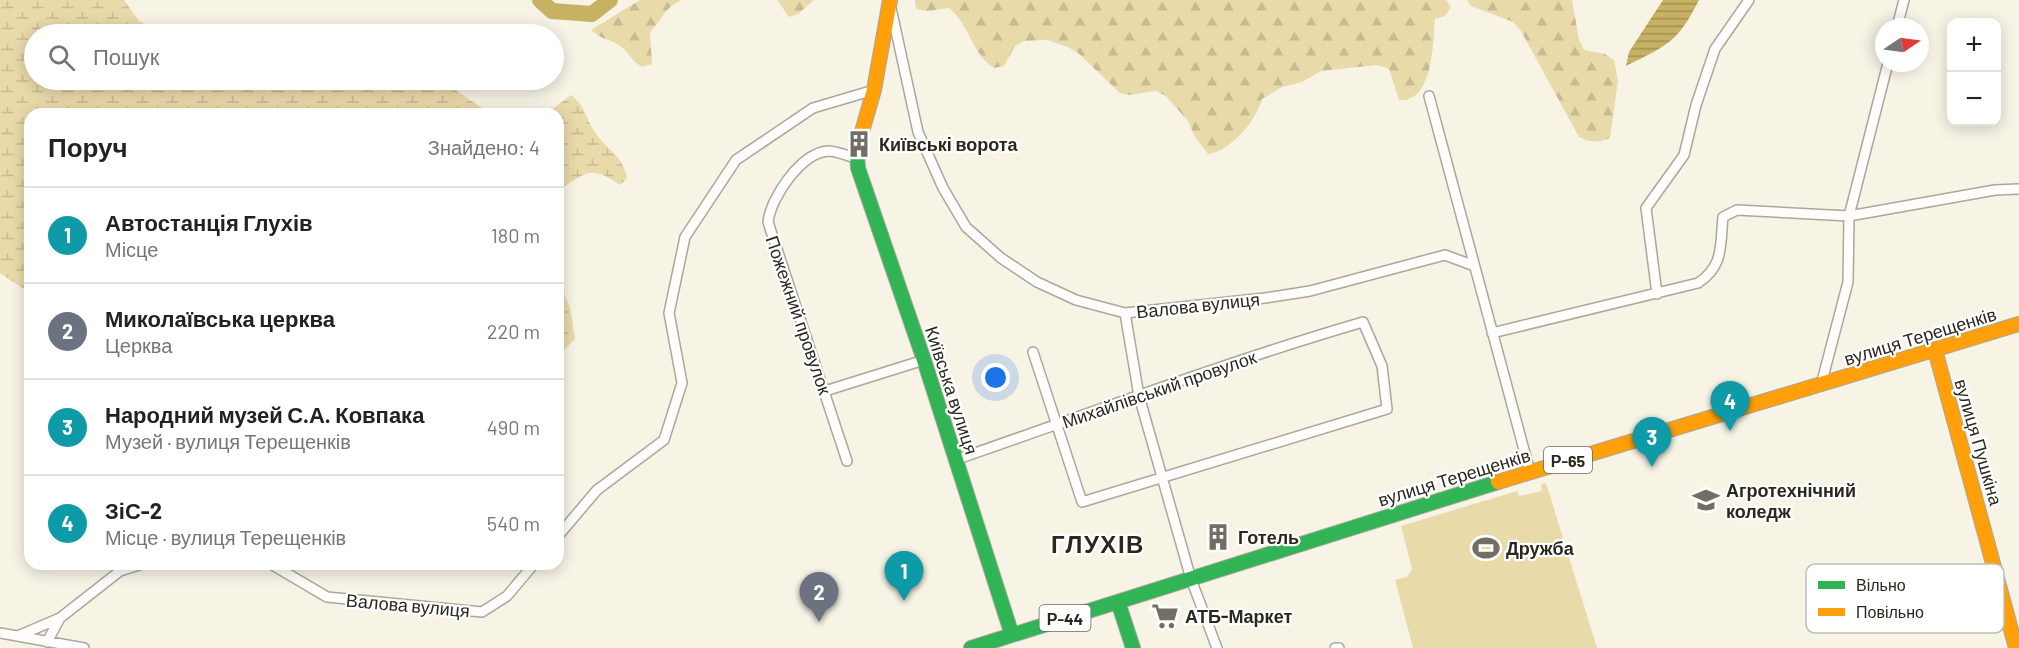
<!DOCTYPE html>
<html lang="uk">
<meta charset="utf-8">
<style>
body{margin:0;font-family:Barlow,sans-serif;background:#f6f6f6;color:#222}
.controls{position:absolute;right:18px;top:18px;display:grid;overflow:hidden;border-radius:12px;box-shadow:0 3px 15px #0003}
.controls button{width:54px;height:54px;display:grid;place-items:center;padding:0;border:0;border-bottom:2px solid #e0e0e0;background:#fff;color:#222;font:30px sans-serif}
.compass{position:absolute;left:1875px;top:18px;width:54px;height:54px;border-radius:50%;background:#fff;box-shadow:0 3px 15px #0003;rotate:77deg}
.you{position:absolute;left:996px;top:378px;width:21px;height:21px;margin:-15px;border:4px solid #fff;border-radius:50%;background:#1a73e8;box-shadow:0 0 0 9px #1a73e833}
.badge{display:grid;place-items:center;width:39px;height:39px;border-radius:50%;background:#726e63;color:#fff;font-size:20px;font-weight:700}
.pin{position:absolute;translate:-50% -50px;filter:drop-shadow(0 2px 3px #0008)}
.pin::after{content:'';position:absolute;top:32px;width:21px;height:18px;background:inherit;clip-path:polygon(0 0,100% 0,50% 100%)}
.list{margin:0;padding:0;list-style:none}
h2{display:flex;justify-content:space-between;align-items:center;height:78px;margin:0;padding:0 24px;font-size:26px}
h2 small{font-size:20px;font-weight:400;color:#767676}
.list li{display:grid;grid-template-columns:39px 1fr auto;gap:18px;align-items:center;box-sizing:border-box;height:96px;padding:0 24px;border-top:2px solid #e0e0e0}
.list b{display:block;font-size:22px;white-space:nowrap}
.list p{margin:0;font-size:20px;white-space:nowrap;color:#767676}
.list em{font-size:20px;font-style:normal;color:#767676}
.icon{flex:none;width:33px;height:33px;fill:none;stroke:currentColor;stroke-width:2;stroke-linecap:round;stroke-linejoin:round}
.map{position:relative;flex:none;width:2019px;height:648px;overflow:hidden}
.search{position:absolute;background:#fff;box-shadow:0 3px 15px #0003;left:24px;top:24px;width:540px;height:66px;display:flex;align-items:center;gap:15px;box-sizing:border-box;padding:0 21px;border-radius:33px;color:#767676;font-size:22px}
.panel{position:absolute;background:#fff;box-shadow:0 3px 15px #0003;left:24px;top:108px;width:540px;height:462px;border-radius:18px}
.map>svg:first-child{display:block}
.grass{fill:#e9daaa}
.forest{fill:url(#forest-firs)}
.wetland{fill:url(#wetland-marsh)}
.water{fill:url(#water-rules)}
.lines{fill:none;stroke-linecap:round;stroke-linejoin:round}
.river{stroke:#c7b163;stroke-width:16}
.street-casing{stroke:#aaa79c;stroke-width:12}
.fast-casing{stroke:#aaa79c;stroke-width:16}
.slow-casing{stroke:#aaa79c;stroke-width:16}
.street{stroke:#fefdfb;stroke-width:9}
.fast{stroke:#30b455;stroke-width:14}
.slow{stroke:#ff9f0a;stroke-width:14}
.labels{text-anchor:middle;dominant-baseline:central;stroke-width:4.5;stroke-linejoin:round;paint-order:stroke}
.shield{fill:#fff;stroke:#6a6861;stroke-width:1.5}
.shield-label{font-size:16px;font-weight:bold;fill:#2a271d}
.poi-label{font-size:18px;font-weight:bold;fill:#2a271d;stroke:#fff;text-anchor:start}
.street-label{font-size:18px;fill:#2a271d;stroke:#fff}
.district-label{font-size:24px;font-weight:bold;letter-spacing:1.5px;fill:#2a271d;stroke:#fff}
.key{fill:#fff;stroke:#bfbebb;stroke-width:1.5}
.key-label{font-size:16px;fill:#2a271d}
</style>
<div class="map">
<svg width="2019" height="648" viewBox="0 0 2019 648">
<defs>
<pattern id="forest-firs" width="22" height="20" patternUnits="userSpaceOnUse" patternTransform="scale(1.5)"><rect width="22" height="20" fill="#e9daaa"/><path d="M5 1l3.5 6h-7zM16 11l3.5 6h-7z" fill="#c8bb92"/></pattern>
<pattern id="wetland-marsh" width="20" height="14" patternUnits="userSpaceOnUse" patternTransform="scale(1.5)"><rect width="20" height="14" fill="#e9daaa"/><path d="M1 5h8M5 5V1M11 12h8M15 12V8" fill="none" stroke="#c8bb92"/></pattern>
<pattern id="water-rules" width="6" height="5" patternUnits="userSpaceOnUse" patternTransform="scale(1.5)"><rect width="6" height="5" fill="#c7b163"/><path d="M0 2.5h6" fill="none" stroke="#a29051"/></pattern>
</defs>
<rect width="100%" height="100%" fill="#f7f3e5"/>
<path class="grass" d="M1546,483L1597,648H1413L1395,580L1407,577L1412,569L1401,526L1517,491L1519,496L1542,491L1541,484Z"/>
<path class="forest" d="M640,0H681C660,12 665,17 650,32L652,64L642,67C631,61 627,49 617,44C608,39 599,38 591,30Z
M777,0H814L798,14L789,17Z
M915,0H1446L1451,7L1445,16L1435,19C1433,44 1433,103 1399,100L1389,69L1378,65L1321,71L1302,82L1282,87L1262,99C1256,121 1231,151 1208,154L1195,137L1188,121L1166,96L1156,91L1129,95L1120,93L1078,53L1068,47L1047,40L1024,41L1015,46L1004,66L994,68C971,53 970,25 949,8L927,11L916,9Z
M1467,0H1572L1579,40L1584,50L1605,54L1614,60L1618,81L1610,138C1598,143 1591,143 1579,137L1521,31L1513,22L1471,6Z"/>
<path class="wetland" d="M0,0H124L138,20L161,34H34V80H432L443,89H454L491,114H30V293L0,273Z
M571,95C586,106 586,121 597,135C609,152 622,154 627,178L620,185C589,164 588,173 558,190V114H546Z
M558,278L570,308L575,339L558,356Z"/>
<path class="water" d="M1663,0H1699C1677,43 1668,45 1626,66L1629,52Z"/>
<g class="lines">
<path class="river" d="M540,0L552,11L592,14L610,0"/>
<defs>
<path id="street" d="M891,8L918,132L943,188L966,227L1001,258L1037,282L1076,300L1125,313L1265,298L1310,291L1445,255L1472,265
M1897,27L1904,0
M1429,96L1530,472
M1657,294L1646,208L1684,155L1696,105L1715,49L1749,0
M1125,313L1139,396L1191,579L1217,648
M1492,333L1698,283C1724,266 1720,246 1723,217L1737,210L1849,216L1995,190L2019,189
M1821,385L1848,282L1849,216L1888,63
M825,391L924,360
M955,460C1091,413 1226,362 1363,322L1382,366L1387,409L1082,502L1033,352
M847,461L768,222C771,197 801,153 828,151C837,151 848,156 856,158
M558,536L597,490L664,440L682,383L669,313L685,237L736,160L813,108L874,90
M271,564L327,597L482,612L507,596L534,564
M0,633L84,648
M18,636L60,618L120,571L142,564
M47,642L60,618
M1335,648H1339"/>
<path id="fast" d="M857,154L858,168L924,360L1012,635
M1118,602L1133,648
M971,648L1498,482"/>
<path id="slow" d="M861,135L874,90L890,0
M1935,350L2016,648
M1498,482L2019,324"/>
</defs>
<use href="#street" class="street-casing"/>
<use href="#fast" class="fast-casing"/>
<use href="#slow" class="slow-casing"/>
<use href="#street" class="street"/>
<use href="#fast" class="fast"/>
<use href="#slow" class="slow"/>
</g>
<defs>
<symbol id="building-bare" viewBox="-9 -9 18 18"><path d="M-4-6H4V6H1V3H-1V6H-4ZM-2.5-4.3h1.7v1.8h-1.7ZM.8-4.3h1.7v1.8H.8ZM-2.5-1h1.7V.8h-1.7ZM.8-1h1.7V.8H.8Z" fill="#726e63" stroke="#fff" stroke-width="2.5" paint-order="stroke"/></symbol>
<symbol id="university-bare" viewBox="-9 -9 18 18"><path d="M0-5L7-2L0 1L-7-2ZM-4 1L0 2.5L4 1V4Q0 6-4 4Z" fill="#726e63" stroke="#fff" stroke-width="2.5" paint-order="stroke"/></symbol>
<symbol id="stadium-bare" viewBox="-9 -9 18 18"><path d="M0-5a6.5 5 0 1 0 0 10a6.5 5 0 1 0 0-10ZM-3.5-1.8h7v3.6h-7Z" fill="#726e63" stroke="#fff" stroke-width="2.5" paint-order="stroke"/></symbol>
<symbol id="supermarket-bare" viewBox="-9 -9 18 18"><path d="M-6-5.5h2.5l.6 2H6L4.5 2H-2.5L-4.4-4H-6ZM-1.5 3.2a1.3 1.3 0 1 0 .1 0ZM3 3.2a1.3 1.3 0 1 0 .1 0Z" fill="#726e63" stroke="#fff" stroke-width="2.5" paint-order="stroke"/></symbol>
</defs>
<g fill-rule="evenodd">
<use href="#building-bare" x="840" y="125" width="38" height="38"/>
<use href="#university-bare" x="1687" y="481" width="38" height="38"/>
<use href="#building-bare" x="1199" y="518" width="38" height="38"/>
<use href="#stadium-bare" x="1467" y="529" width="38" height="38"/>
<use href="#supermarket-bare" x="1146" y="597" width="38" height="38"/>
</g>
<g class="labels">
<g class="shield">
<rect x="1544" y="447" width="48" height="26" rx="4.5"/>
<rect x="1039.5" y="605" width="51" height="26" rx="4.5"/>
</g>
<g class="shield-label">
<text x="1568" y="460">Р-65</text>
<text x="1065" y="618">Р-44</text>
</g>
<g class="poi-label">
<text x="879" y="144">Київські ворота</text>
<text x="1726" y="490">Агротехнічний<tspan x="1726" dy="21">коледж</tspan></text>
<text x="1238" y="537">Готель</text>
<text x="1506" y="548">Дружба</text>
<text x="1185" y="616">АТБ-Маркет</text>
</g>
<g class="street-label">
<text transform="translate(1198 305) rotate(-6)">Валова вулиця</text>
<text transform="translate(799 315) rotate(71)">Пожежний провулок</text>
<text transform="translate(1920 336) rotate(-17)">вулиця Терещенків</text>
<text transform="translate(1159 389) rotate(-19)">Михайлівський провулок</text>
<text transform="translate(952 390) rotate(72)">Київська вулиця</text>
<text transform="translate(1979 442) rotate(74)">вулиця Пушкіна</text>
<text transform="translate(1454 477) rotate(-17)">вулиця Терещенків</text>
<text transform="translate(408 605) rotate(5)">Валова вулиця</text>
</g>
<g class="district-label">
<text x="1098" y="543">ГЛУХІВ</text>
</g>
</g>
<rect x="1806" y="564" width="198" height="69" rx="9" class="key"/>
<rect x="1818" y="581" width="27" height="8" fill="#30b455"/>
<rect x="1818" y="608" width="27" height="8" fill="#ff9f0a"/>
<g class="key-label">
<text x="1856" y="591">Вільно</text>
<text x="1856" y="618">Повільно</text>
</g>
</svg>
<div class="controls">
<button>+</button>
<button>−</button>
</div>
<svg class="compass" viewBox="-18 -18 36 36"><path d="M0-13l5 13h-10z" fill="#e53935"/><path d="M0 13l5-13h-10z" fill="#767676"/></svg>
<div class="you"></div>
<div class="pin badge" style="left:904px;top:601px;background:#0f9aa8">1</div>
<div class="pin badge" style="left:819px;top:622px;background:#6b7280">2</div>
<div class="pin badge" style="left:1652px;top:467px;background:#0f9aa8">3</div>
<div class="pin badge" style="left:1730px;top:431px;background:#0f9aa8">4</div>
<div class="search"><svg class="icon" aria-label="search" viewBox="0 0 24 24"><circle cx="10" cy="10" r="6"/><path d="M15 15l6 6"/></svg>Пошук</div>
<section class="panel">
<h2>Поруч<small>Знайдено: 4</small></h2>
<ul class="list">
<li><span class="badge" style="background:#0f9aa8">1</span><div><b>Автостанція Глухів</b><p>Місце</p></div><em>180 m</em></li>
<li><span class="badge" style="background:#6b7280">2</span><div><b>Миколаївська церква</b><p>Церква</p></div><em>220 m</em></li>
<li><span class="badge" style="background:#0f9aa8">3</span><div><b>Народний музей С.А. Ковпака</b><p>Музей · вулиця Терещенків</p></div><em>490 m</em></li>
<li><span class="badge" style="background:#0f9aa8">4</span><div><b>ЗіС-2</b><p>Місце · вулиця Терещенків</p></div><em>540 m</em></li>
</ul>
</section>
</div>
